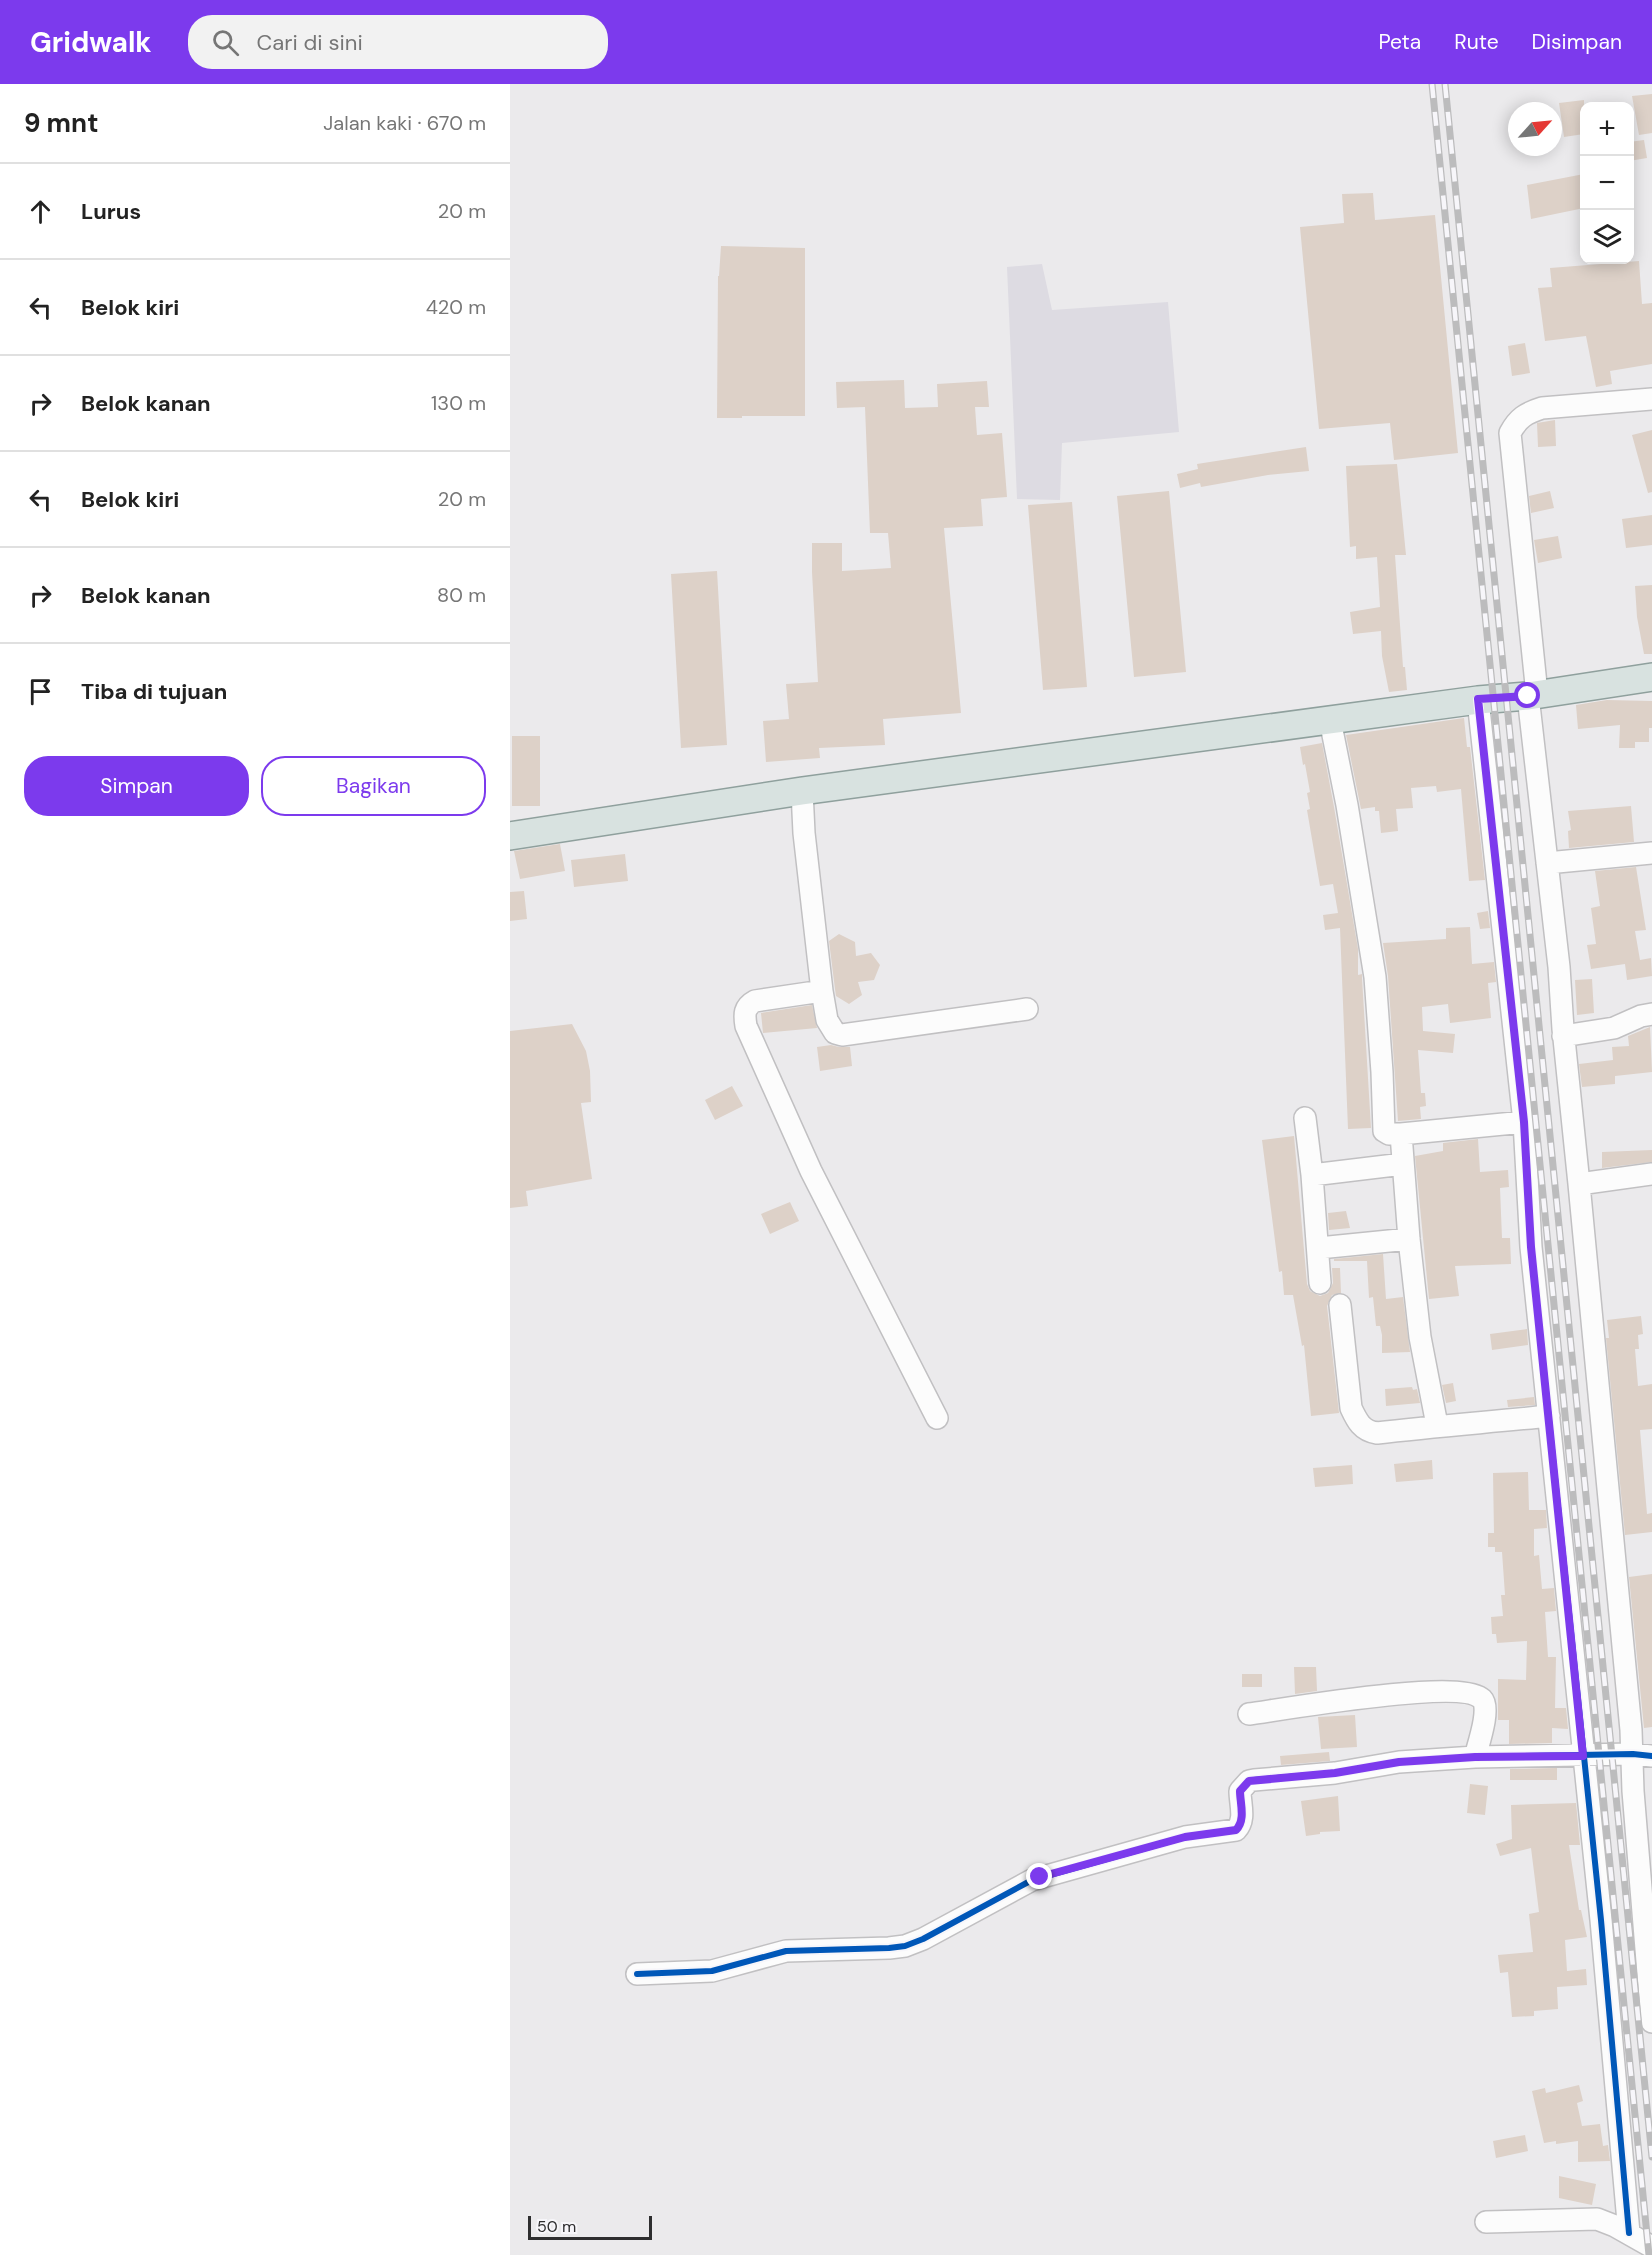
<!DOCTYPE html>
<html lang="id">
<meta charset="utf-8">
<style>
body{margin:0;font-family:"DM Sans",sans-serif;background:#f2f2f2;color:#222}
.controls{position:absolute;right:18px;top:18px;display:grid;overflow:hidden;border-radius:12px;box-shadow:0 3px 15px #0003}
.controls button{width:54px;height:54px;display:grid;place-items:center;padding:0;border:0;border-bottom:2px solid #e0e0e0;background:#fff;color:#222;font:30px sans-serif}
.compass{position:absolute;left:998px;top:18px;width:54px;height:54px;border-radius:50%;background:#fff;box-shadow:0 3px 15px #0003;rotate:63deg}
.scale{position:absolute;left:18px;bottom:15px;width:124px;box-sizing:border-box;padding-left:6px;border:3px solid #2e2e2f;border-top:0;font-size:16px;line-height:21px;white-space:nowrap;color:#2e2e2f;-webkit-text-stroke:4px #f7f6fa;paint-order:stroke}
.stop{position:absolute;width:18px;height:18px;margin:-14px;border:4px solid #7c3aed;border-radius:50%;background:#fff}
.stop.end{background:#7c3aed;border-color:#fff;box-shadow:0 2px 6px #0008}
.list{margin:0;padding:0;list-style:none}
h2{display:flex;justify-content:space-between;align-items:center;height:78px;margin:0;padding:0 24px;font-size:26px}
h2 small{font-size:20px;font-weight:400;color:#767676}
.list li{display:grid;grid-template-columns:39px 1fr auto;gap:18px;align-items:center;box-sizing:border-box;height:96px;padding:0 24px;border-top:2px solid #e0e0e0}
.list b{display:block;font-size:22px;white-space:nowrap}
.list em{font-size:20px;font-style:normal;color:#767676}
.actions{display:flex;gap:12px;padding:18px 24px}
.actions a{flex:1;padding:14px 0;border:2px solid #7c3aed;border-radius:24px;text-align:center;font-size:21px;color:#7c3aed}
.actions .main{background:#7c3aed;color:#fff}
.icon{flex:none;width:33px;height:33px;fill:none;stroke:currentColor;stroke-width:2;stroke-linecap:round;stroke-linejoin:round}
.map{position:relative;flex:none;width:1142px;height:2171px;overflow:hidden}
header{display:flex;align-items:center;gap:36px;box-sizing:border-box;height:84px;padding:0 30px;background:#7c3aed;color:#fff}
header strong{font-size:28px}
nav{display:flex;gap:33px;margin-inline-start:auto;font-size:21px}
.search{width:420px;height:54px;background:#f2f2f2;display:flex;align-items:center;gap:15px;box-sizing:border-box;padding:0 21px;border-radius:24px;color:#767676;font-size:22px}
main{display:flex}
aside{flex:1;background:#fff}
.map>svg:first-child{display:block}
.built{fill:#dddbe2}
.building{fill:#ddd1c8}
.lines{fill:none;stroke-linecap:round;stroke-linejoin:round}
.minor-casing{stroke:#c1c0c2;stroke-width:24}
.major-casing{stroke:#8fa09d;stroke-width:30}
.minor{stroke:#fcfcfc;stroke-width:21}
.major{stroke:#d8e2e0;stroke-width:27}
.rail-casing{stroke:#bcbcbd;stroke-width:7}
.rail{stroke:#f7f6fa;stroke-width:4.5;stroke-dasharray:14;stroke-linecap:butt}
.cycleway-casing{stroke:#f7f6fa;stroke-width:10}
.cycleway{stroke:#0057b8;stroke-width:6}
.route{stroke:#7c3aed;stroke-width:8}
</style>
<header>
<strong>Gridwalk</strong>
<div class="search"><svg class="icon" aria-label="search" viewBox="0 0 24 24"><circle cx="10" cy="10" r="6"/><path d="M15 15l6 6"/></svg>Cari di sini</div>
<nav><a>Peta</a><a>Rute</a><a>Disimpan</a></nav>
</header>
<main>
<aside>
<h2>9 mnt<small>Jalan kaki · 670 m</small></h2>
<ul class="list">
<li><svg class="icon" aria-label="ahead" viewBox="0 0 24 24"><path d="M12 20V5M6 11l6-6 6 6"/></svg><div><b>Lurus</b></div><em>20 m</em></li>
<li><svg class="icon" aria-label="left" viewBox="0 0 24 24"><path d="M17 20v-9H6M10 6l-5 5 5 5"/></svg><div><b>Belok kiri</b></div><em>420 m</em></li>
<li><svg class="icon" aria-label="right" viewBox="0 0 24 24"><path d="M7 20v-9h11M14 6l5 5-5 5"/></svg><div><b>Belok kanan</b></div><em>130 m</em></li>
<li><svg class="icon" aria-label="left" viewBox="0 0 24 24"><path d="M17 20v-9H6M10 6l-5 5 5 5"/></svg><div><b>Belok kiri</b></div><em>20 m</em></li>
<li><svg class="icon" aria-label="right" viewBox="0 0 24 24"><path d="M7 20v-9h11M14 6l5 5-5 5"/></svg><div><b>Belok kanan</b></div><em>80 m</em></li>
<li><svg class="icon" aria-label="arrive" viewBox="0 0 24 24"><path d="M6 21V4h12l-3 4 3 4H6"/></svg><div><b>Tiba di tujuan</b></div></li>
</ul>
<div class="actions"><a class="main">Simpan</a><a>Bagikan</a></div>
</aside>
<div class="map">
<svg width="1142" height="2171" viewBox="0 0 1142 2171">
<rect width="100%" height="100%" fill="#ebeaec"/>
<path class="built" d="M532,180L542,226L658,218L669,348L552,359L550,416L507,415L497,183Z"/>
<path class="building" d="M1142,10V49L1129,51L1122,12Z
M1074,16V50L1054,53L1049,19Z
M1134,56L1137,74L1119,77V58Z
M1074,90V124L1021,135L1017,101Z
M863,109L865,136L925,131L948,369L884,376L880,339L809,345L790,143L834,139L832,110Z
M211,162L295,164V332H232V334H207L208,192H209Z
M1129,177L1132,220L1142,219V280L1100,287L1102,300L1086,303L1076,252L1035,257L1028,204L1042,203L1040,184Z
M1015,259L1020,289L1002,292L998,262Z
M394,296L395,324L428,323L427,300L477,297L479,323H465L467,351L492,349L497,413L471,415L473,442L434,444L451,629L373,635L375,661L309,664L310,674L256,678L253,637L279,635L276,600L308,598L302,488V459H332V487L381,484L378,449H360L355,323L327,324L326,298Z
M1045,336L1046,362L1028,363L1027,339Z
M1142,346V408L1138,409L1122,351Z
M796,363L799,387L758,391L691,403L690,399L670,404L667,390L688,385L687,380Z
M887,380L896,471H885L893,583H895L897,606L879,608L872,572L871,547L843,550L840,528L870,523L867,473L846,475V462L840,463L836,382Z
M659,407L676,588L624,593L607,412Z
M1040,407L1044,424L1021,429L1019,412Z
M562,418L577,603L533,606L518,421Z
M1142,431V461L1116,464L1112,435Z
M1048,452L1052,474L1028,479L1024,456Z
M207,487L217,661L171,664L161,490Z
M1142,501V570H1134L1127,533L1125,502Z
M1097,616L1142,617V644H1139V658H1125V664H1109L1110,641L1068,645L1066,621Z
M954,634L957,663H960L975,796L959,797L951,705L927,708L926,702L901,704L903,724L886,725L888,747L871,749L869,727H865V723L851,725L836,651Z
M2,652H30V722H2Z
M812,659L824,723L848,865V891L852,890V894L861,1044L838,1045L830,844L815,846L813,831L828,829L823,800L810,802L797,726L800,725L797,709L800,708L795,680L793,681L790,663Z
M1121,722L1124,758L1059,764L1058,747L1061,746L1058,727Z
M50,760L55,787L10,795L4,767Z
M115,770L118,797L64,803L61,776Z
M1126,783L1136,846L1125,847L1130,876L1141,874L1142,892L1117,896L1115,880L1081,885L1077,861L1086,860L1081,824L1090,822L1085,787Z
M14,807L17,835L0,837V808Z
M978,827L980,844L970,845L967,829Z
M960,843L962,880L984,878L986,898L978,899L981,934L940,939L938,920L912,923L913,947L945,950L943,969L908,966L911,1009H915L916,1022L910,1023L911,1035L888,1037L878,892L873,859L936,855V844Z
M329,850L345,858L346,872L361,869L370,881L364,896L348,898L352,911L339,920L326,912L325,905L319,857Z
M1082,895L1084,929L1067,931L1065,896Z
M302,921L307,944L253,949L251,929Z
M62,940L76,967L80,987L81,1018L71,1019L82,1095L16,1107L18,1122L0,1124V947Z
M1140,943L1142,988L1105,992V1000L1072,1003L1069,980L1103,976L1102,963L1119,962L1118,952Z
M321,961L329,963H340L342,982L310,987L307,963Z
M222,1002L233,1022L205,1036L195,1016Z
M784,1052L797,1200L800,1207L810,1212L818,1209L823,1199L822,1184H830L831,1209L822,1211L817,1222L829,1329L801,1332L794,1261L792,1262L783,1211H774L772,1187L769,1188L752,1056Z
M968,1055L970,1088L998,1086L999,1103L990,1104L992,1154H1000L1001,1180L945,1182L949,1212L919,1215L905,1072L933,1067V1059Z
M1142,1066V1078L1092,1084V1068Z
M280,1118L289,1137L260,1150L251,1130Z
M836,1127L840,1144L819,1146L818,1129Z
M873,1170L876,1215L893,1213L900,1268L872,1269V1251L870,1242H866L863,1213L859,1214L857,1177H824V1175Z
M1131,1232L1133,1250L1128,1251L1129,1265H1125L1128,1302L1142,1300V1345L1130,1346L1137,1430L1142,1429V1448L1115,1451L1096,1254H1099L1097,1236Z
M1017,1245L1018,1261L982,1266L980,1250Z
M943,1299L946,1317L936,1319L932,1301Z
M902,1303L903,1306L907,1305L910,1319L876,1322L875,1305Z
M1024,1313L1025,1321L998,1323L997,1316Z
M922,1376L923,1395L886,1398L884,1380Z
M842,1381L843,1400L805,1403L803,1384Z
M1018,1388L1019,1426H1036L1037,1444L1024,1445V1472L1029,1471L1032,1505L1044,1504L1046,1527L1035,1528L1038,1573H1046L1045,1624H1056L1058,1645L1042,1644V1659L999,1660V1636H988V1595L1016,1596L1017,1557L987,1559L986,1550H982L981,1533L993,1532L991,1511H995L992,1468H985V1463H978V1449H984L983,1389Z
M1142,1490V1643L1134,1644L1119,1493Z
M784,1583H806L807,1607L785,1610Z
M732,1590H752V1603H732Z
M845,1631L847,1663L811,1665L808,1633Z
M819,1668L820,1677L771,1681L770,1672Z
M1047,1684V1696H1000V1685Z
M960,1700L978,1702L975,1731L957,1729Z
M828,1712L830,1747L810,1748V1750L796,1752L791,1717Z
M1066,1719L1070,1761H1059L1069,1826H1071L1077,1853L1055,1856L1057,1887L1076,1885L1077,1901L1047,1903L1048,1925L1024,1927V1932L1002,1933L998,1888L990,1889L988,1871L1023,1868L1019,1830L1029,1828L1021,1764L990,1772L986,1760L1002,1755L1001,1721Z
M1069,2001L1073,2017L1067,2019L1072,2042L1090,2040L1093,2062L1098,2061L1100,2077L1068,2078V2057L1046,2060V2057L1034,2059L1022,2007L1035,2004L1036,2009Z
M1015,2051L1018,2067L986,2074L983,2057Z
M1049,2092L1086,2100L1082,2121L1049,2114Z"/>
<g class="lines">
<defs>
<path id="minor" d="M1027,610L1000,349C1008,334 1016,329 1032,324L1142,315
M1018,612L1049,883L1053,945L1069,1100L1121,1646L1123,1707L1142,1938
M968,616L1014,1038L1021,1163L1091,1836L1119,2149
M820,636L837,721L865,893L872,988L874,1047L879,1050H891L1014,1038
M292,707L294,749L312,907L317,936L325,949L332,951L517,925
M1037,779L1142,769
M312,907L245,917C234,923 234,930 236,942L301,1087L427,1334
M1053,952L1104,944L1131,932L1142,930
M795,1034L802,1091
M891,1050L899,1155L910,1253L927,1341
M1069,1100L1142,1090
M809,1164L899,1155
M810,1199L802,1091L893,1080
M830,1221L841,1324C847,1337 852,1347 867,1349C925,1342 982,1338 1039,1332
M739,1630C775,1625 951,1594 972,1615C981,1624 968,1661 965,1673
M127,1890L202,1887L276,1867L379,1864L395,1862L413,1855L522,1796L675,1753L726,1746C736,1736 730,1720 730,1707L739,1697L744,1696L825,1689L889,1678L965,1673L1123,1670L1142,1672
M976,2138L1087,2135L1105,2142L1142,2163"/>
<path id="major" d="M0,752L292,707L968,616L1018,612L1142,593"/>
</defs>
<use href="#minor" class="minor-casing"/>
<use href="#major" class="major-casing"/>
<use href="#minor" class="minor"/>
<use href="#major" class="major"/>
<defs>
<path id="rail" d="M922,0L1139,2171
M935,0L1142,2073"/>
</defs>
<use href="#rail" class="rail-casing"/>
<use href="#rail" class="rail"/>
<defs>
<path id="cycleway" d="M968,616L1014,1038L1021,1163L1091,1836L1119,2149
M127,1890L202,1887L276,1867L379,1864L395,1862L413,1855L522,1796L675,1753L726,1746C736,1736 730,1720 730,1707L739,1697L744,1696L825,1689L889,1678L965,1673L1123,1670L1142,1672"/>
</defs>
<use href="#cycleway" class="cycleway-casing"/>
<use href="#cycleway" class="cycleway"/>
</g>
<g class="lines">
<path class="route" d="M530,1793L675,1753L726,1746C736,1736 730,1719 730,1707L739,1697L825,1689L889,1678L965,1673L1073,1672L1021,1163L1014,1038L968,615L1018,612"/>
</g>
</svg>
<div class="controls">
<button>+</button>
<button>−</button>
<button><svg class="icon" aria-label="layers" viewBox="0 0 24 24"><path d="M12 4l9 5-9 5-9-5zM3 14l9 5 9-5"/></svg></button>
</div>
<svg class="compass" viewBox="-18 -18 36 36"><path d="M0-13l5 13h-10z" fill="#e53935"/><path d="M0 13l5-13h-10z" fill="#767676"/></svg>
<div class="scale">50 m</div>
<div class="stop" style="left:1018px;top:612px"></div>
<div class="stop end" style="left:530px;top:1793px"></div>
</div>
</main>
